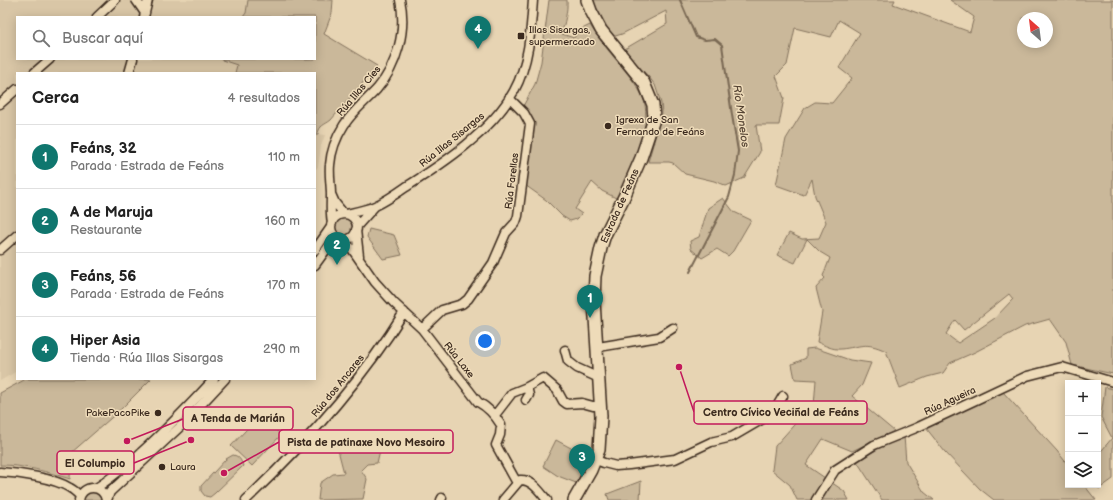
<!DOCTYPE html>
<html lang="es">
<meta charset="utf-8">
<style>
body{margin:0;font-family:"Balsamiq Sans",sans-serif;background:#f2f2f2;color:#222}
.controls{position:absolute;right:12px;bottom:12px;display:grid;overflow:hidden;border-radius:0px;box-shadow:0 2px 10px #0003}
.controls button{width:36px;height:36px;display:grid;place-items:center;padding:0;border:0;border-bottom:1px solid #e0e0e0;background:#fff;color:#222;font:20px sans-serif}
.compass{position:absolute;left:1017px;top:12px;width:36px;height:36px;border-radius:50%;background:#fff;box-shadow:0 2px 10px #0003;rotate:332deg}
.you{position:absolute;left:485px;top:341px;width:14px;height:14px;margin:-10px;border:3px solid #fff;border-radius:50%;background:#1a73e8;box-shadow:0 0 0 6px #1a73e833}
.badge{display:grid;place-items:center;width:26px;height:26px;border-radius:50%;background:#0f766e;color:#fff;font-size:13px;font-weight:700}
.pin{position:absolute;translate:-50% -33px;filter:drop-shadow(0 1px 2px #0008)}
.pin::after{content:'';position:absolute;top:21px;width:14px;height:12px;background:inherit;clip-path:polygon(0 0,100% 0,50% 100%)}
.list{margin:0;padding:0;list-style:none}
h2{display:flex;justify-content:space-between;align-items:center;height:52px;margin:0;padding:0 16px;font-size:17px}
h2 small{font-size:13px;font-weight:400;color:#767676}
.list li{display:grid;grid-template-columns:26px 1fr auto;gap:12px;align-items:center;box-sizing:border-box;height:64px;padding:0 16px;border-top:1px solid #e0e0e0}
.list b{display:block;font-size:15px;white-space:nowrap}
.list p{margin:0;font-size:13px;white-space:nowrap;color:#767676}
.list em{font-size:13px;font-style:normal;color:#767676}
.icon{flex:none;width:22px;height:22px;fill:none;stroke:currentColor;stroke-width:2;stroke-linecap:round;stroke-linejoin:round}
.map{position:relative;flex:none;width:1113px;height:500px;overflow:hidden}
.search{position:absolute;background:#fff;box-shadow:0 2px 10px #0003;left:16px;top:16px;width:300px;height:44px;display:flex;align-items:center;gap:10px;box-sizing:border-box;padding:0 14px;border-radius:0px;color:#767676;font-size:15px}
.panel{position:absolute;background:#fff;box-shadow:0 2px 10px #0003;left:16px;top:72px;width:300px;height:308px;border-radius:0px}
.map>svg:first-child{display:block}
.built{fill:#d9c6a6}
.green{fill:#cab89a;stroke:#82715c;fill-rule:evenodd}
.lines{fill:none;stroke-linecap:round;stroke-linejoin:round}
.stream{stroke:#796853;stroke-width:2}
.street-casing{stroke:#3b2a1e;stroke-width:11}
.secondary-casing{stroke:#3b2a1e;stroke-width:14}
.street{stroke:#eedbb9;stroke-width:8}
.secondary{stroke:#eedbb9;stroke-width:11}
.poi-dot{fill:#3b2a1e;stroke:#eedbb9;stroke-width:1.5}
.labels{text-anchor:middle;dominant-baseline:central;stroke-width:3;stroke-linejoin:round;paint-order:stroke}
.poi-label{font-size:10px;fill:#3b2a1e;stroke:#eedbb9;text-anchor:start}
.street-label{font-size:10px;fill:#3b2a1e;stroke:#eedbb9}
.water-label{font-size:11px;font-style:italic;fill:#554434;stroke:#eedbb9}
.leader{fill:none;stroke:#c2185b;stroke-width:1.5}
.callout-dot{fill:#c2185b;stroke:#eedbb9;stroke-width:1.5}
.callout{fill:#eedbb9;stroke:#c2185b;stroke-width:1.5}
.callout-label{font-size:11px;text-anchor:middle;font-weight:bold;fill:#3b2a1e}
</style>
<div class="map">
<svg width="1113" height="500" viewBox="0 0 1113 500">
<rect width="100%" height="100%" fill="#e7d4b3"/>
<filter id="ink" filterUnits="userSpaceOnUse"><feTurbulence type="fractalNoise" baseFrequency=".025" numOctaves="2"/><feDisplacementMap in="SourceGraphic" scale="8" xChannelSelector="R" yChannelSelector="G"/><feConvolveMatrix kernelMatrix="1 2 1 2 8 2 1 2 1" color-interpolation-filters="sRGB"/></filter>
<g filter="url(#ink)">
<path class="built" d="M0,0H248L246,14L243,17H17V59H222V60L237,65L235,73H17V371L0,381Z
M315,134L325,135L321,146L318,168L315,169Z"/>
<path class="green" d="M248,0H333L332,13L324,34L377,66L331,120C325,125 319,125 318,134H315V73H235L237,65L222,60V59H315V17H243L246,13Z
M549,0H567C568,12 564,23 562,34L574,38L578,31L590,25C602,45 619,62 633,81C638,88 644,97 645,105C650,134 629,173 618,199L602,191L592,182L575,209L582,214L577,219L570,221L562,216L546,200L525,185L532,124L522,108L535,84L541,62Z
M592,0H895L893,4L970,32L974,17L950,0H1113V374L1072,365L1066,342L1050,319L1025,326L975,352L950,363L943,373L927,377L900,388L886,351C865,341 861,347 841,349C833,350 824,345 817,342L822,312L816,288L825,278L823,276L830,258L820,252L807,239L795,263L777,255L789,233L802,239L819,238L826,222L815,196L812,179L804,195L776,185L786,139L805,108L815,102L832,103L852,78L839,68L860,33L839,20L831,37L795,28L787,65L776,76L784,98L779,125H756L760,152L744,178L726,186L714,181L685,174L673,163L669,162H648L662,113L661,103L655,85L649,77L623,50L667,24L666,11L622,34L612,37ZM1023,18H1047V42H1023ZM1009,294L1013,299L995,318L958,343L946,334L955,320L964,330Z
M723,198L734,212L751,220L733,251L728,256L717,249L702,258L691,249L690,241L699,237L708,208Z
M335 227a9 9 0 1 1 18 0a9 9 0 1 1-18 0Z
M369,229L394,235L402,255L383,259L367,237Z
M815,348L850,360L871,363L862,385L852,396L894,431L852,451L823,439L806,465L844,491L849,500H797L790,485L772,470L775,446L811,406H814L816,380L795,379L792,364L806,358V349Z
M26,379H151L119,411L71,453L70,479C48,472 24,465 0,465V393Z
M1105,387L1113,389V479L1099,489L1097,485H1098V455L1112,438L1101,417Z
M1003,392L1057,451L1068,465V485H1084L1096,500H994L980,489L945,452L926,428Z
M260,415L281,435L252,466L231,446Z
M363,433V446L380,450L377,463L367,464L361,470L367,479L363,499L318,500L320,483L333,474L344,473L338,450L352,442V435Z
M904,436L906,462L924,492L934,500H882L856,460Z
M556,440L584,455L582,462L587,463L576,483L558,476L543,466Z
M233,455C239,456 241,460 243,466L215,493L210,497L205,496L201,491V486L226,459Z
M641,481L640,500H609L607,494Z
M92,492L99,494L102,500H83L87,494Z"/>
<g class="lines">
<path class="stream" d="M680,0L696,37L705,40L715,39L722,45L732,115L738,151L735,175L729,197L690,272"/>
<defs>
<path id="street" d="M136,0L145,13
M97,17L115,0
M144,17L148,0
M34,73L50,59
M129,73L133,59
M0,104L17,89
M331,194L335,203L344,214
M346,214C355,212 366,210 375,206C386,201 396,194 406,187C444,163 492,131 514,91C529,64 531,30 533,0
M331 227a13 13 0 1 1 26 0a13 13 0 1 1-26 0Z
M332,223C330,213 331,205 331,195C331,185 329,175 330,165C331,151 337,136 344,125C353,111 366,101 377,89C397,66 407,30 400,0
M357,226L374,207
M356,230L359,256
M342,239L352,249L375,282L394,303L422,329L478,402C489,408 495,415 501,425L500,435L496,445L517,483
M0,250L17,235
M315,250L331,227
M315,265L328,247L338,238
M422,329L442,310L462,304L468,299L493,263L506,233L516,222L518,216L530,124L524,113L509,98
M598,347L659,337L673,328
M565,350L568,361L577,368L599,378
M526,400L529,395L527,387
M495,415L512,393L527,387L543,378L557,390L563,401L567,404L582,403L593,406H600
M596,460L604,463L616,466L629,465L675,459L711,442L732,437L773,413L783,396
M0,472C18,473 55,478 70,488C74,490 77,493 80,496
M96,488C111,479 124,467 137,456C164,432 189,406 214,379
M79,500C82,484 103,484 106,500
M107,500L110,492L183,424L225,379
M246,500C305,444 361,382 404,312
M441,500L442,498
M503,500L520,480C532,479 540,492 547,500
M816,500L835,470L874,445L916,428L1027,376L1062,367L1113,382"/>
<path id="secondary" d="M574,500L591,470L599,450L601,416L594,301L595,276L601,248L605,235L624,197L641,158L654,119L653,105L644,83L601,30L591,11L587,0"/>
</defs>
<use href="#street" class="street-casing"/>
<use href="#secondary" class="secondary-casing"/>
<use href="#street" class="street"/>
<use href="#secondary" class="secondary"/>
</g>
</g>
<g class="poi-dot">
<rect x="517" y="32" width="8" height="8" rx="2"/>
<circle cx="608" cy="126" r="4"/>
<circle cx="158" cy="413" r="4"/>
<circle cx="162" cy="467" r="4"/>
</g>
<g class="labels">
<g class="poi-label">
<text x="529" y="30">Illas Sisargas,<tspan x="529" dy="12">supermercado</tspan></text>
<text x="616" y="120">Igrexa de San<tspan x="616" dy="12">Fernando de Feáns</tspan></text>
<text x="150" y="413" text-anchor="end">PakePacoPike</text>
<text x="170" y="467">Laura</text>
</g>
<g class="street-label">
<text transform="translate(359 91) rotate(-50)">Rúa Illas Cíes</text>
<text transform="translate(452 140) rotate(-39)">Rúa Illas Sisargas</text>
<text transform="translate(512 181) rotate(-83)">Rúa Farellas</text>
<text transform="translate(620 206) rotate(-66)">Estrada de Feáns</text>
<text transform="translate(459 360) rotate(52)">Rúa Laxe</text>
<text transform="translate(338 386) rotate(-51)">Rúa dos Ancares</text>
<text transform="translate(950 401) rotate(-25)">Rúa Agueira</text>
</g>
<g class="water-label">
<text transform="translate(741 116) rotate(82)">Río Monelos</text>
</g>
</g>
<path class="leader" d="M679 367L694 412M127 441L183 419M224 473L279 442M191 440L134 463"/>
<g class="callout-dot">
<circle cx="679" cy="367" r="4"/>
<circle cx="127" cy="441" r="4"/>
<circle cx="224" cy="473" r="4"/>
<circle cx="191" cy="440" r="4"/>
</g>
<g class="callout">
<rect x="694" y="401" width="173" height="23" rx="4"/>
<rect x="183" y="407" width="110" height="23" rx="4"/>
<rect x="279" y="430" width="174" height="23" rx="4"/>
<rect x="57" y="451" width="77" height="23" rx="4"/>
</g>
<g class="callout-label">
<text x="781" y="416">Centro Cívico Veciñal de Feáns</text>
<text x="238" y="422">A Tenda de Marián</text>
<text x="366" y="446">Pista de patinaxe Novo Mesoiro</text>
<text x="95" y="467">El Columpio</text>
</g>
</svg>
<div class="controls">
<button>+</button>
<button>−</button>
<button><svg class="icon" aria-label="layers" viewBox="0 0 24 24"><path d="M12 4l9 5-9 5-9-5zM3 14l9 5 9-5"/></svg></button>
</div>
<svg class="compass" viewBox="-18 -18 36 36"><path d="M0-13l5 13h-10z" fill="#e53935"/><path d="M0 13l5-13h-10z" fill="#767676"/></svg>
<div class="you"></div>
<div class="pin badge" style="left:590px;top:318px">1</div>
<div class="pin badge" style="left:337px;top:265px">2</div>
<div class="pin badge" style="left:582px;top:477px">3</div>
<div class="pin badge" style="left:478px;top:49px">4</div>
<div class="search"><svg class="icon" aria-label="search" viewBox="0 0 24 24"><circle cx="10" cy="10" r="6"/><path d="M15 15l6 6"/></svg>Buscar aquí</div>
<section class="panel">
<h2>Cerca<small>4 resultados</small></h2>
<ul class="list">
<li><span class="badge">1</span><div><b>Feáns, 32</b><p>Parada · Estrada de Feáns</p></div><em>110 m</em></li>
<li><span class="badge">2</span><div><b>A de Maruja</b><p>Restaurante</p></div><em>160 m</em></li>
<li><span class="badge">3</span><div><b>Feáns, 56</b><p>Parada · Estrada de Feáns</p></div><em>170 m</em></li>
<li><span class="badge">4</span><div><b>Hiper Asia</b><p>Tienda · Rúa Illas Sisargas</p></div><em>290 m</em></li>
</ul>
</section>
</div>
